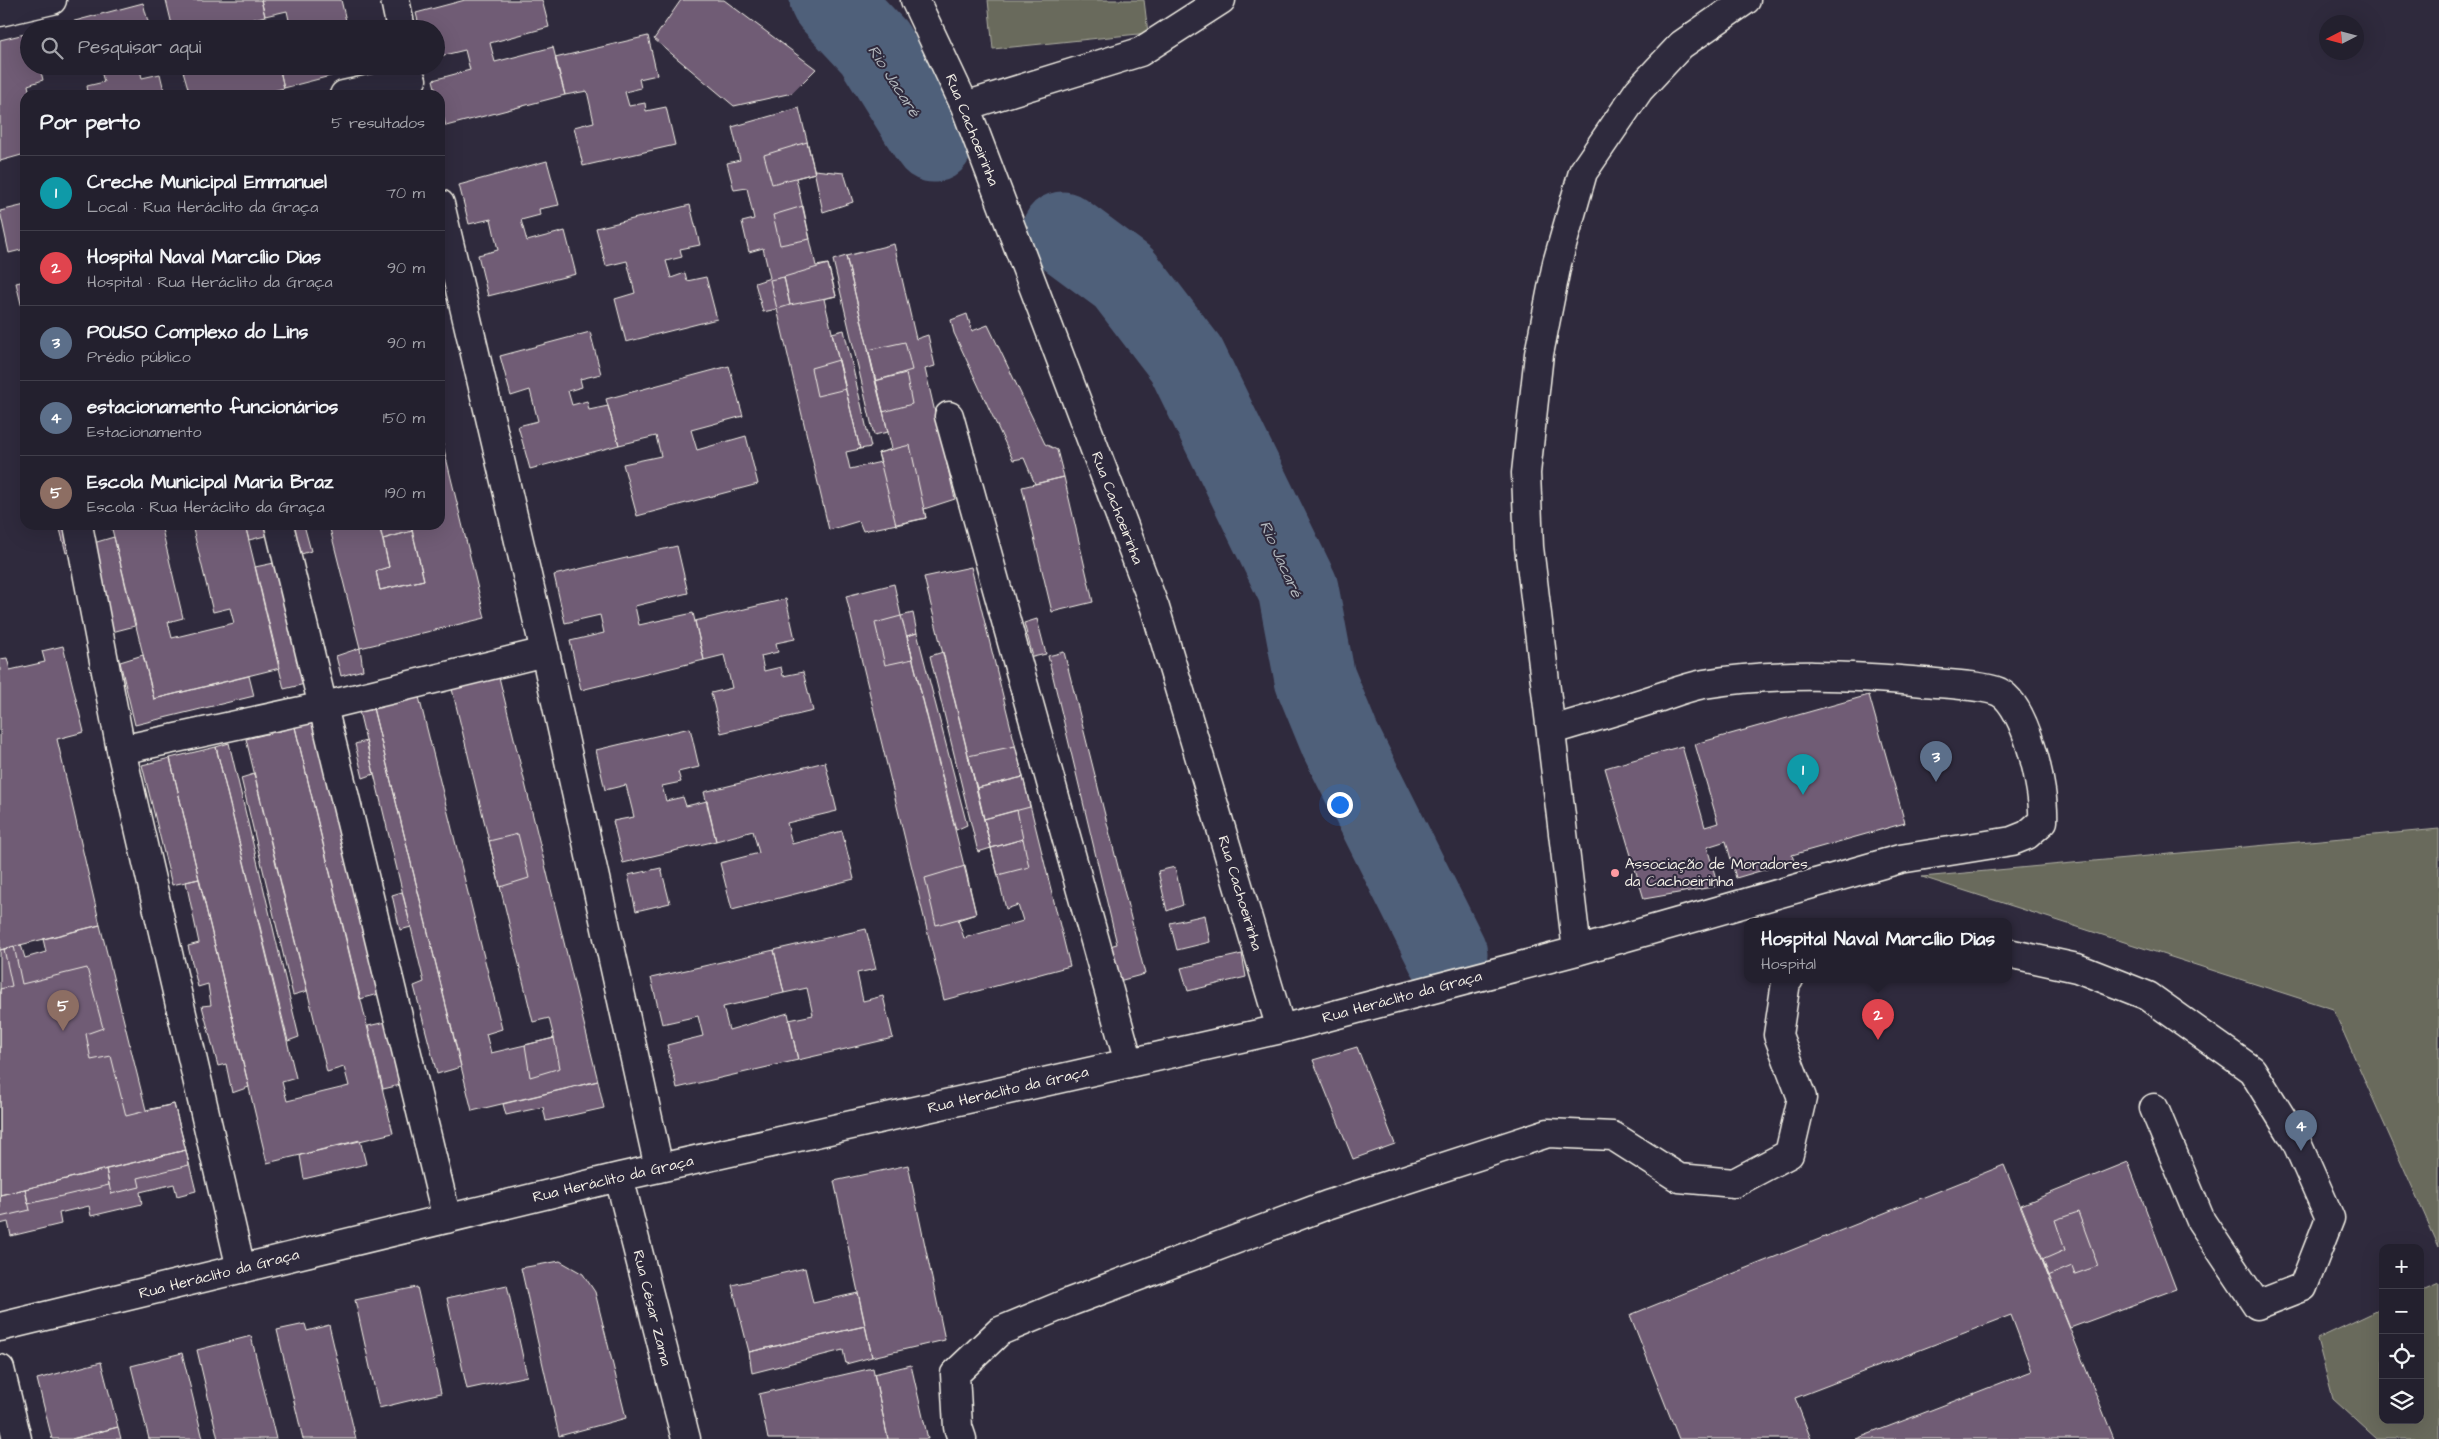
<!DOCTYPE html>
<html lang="pt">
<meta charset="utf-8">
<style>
body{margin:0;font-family:"Architects Daughter",sans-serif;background:#2f2d3a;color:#f1f3f6}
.controls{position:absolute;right:15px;bottom:15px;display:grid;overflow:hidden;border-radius:10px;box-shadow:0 5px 20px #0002}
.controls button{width:45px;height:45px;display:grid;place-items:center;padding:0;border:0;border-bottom:1px solid #403e4a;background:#23202e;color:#f1f3f6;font:25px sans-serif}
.compass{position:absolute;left:2319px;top:15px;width:45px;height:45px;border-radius:50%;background:#23202e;box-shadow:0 5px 20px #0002;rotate:264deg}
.you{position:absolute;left:1339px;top:804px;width:18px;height:18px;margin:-12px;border:4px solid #fff;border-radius:50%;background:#1a73e8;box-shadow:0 0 0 8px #1a73e833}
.badge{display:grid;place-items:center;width:32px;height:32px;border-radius:50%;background:#ea580c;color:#fff;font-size:16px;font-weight:700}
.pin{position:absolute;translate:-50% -41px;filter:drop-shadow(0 1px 2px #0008)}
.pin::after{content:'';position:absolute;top:26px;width:18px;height:15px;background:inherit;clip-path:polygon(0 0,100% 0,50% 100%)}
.popup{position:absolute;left:1744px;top:918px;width:268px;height:65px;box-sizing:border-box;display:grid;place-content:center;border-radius:10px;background:#23202e;filter:drop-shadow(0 1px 4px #0005);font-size:16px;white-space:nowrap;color:#a3a3aa}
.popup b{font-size:19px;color:#f1f3f6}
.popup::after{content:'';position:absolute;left:50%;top:100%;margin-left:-10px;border:10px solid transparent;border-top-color:#23202e}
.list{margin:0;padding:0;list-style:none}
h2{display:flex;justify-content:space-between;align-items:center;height:65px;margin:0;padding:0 20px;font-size:21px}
h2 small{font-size:16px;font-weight:400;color:#a3a3aa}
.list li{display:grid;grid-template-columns:32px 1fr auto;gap:15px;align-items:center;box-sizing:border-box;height:75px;padding:0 20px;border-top:1px solid #403e4a}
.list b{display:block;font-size:19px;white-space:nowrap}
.list p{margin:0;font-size:16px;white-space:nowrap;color:#a3a3aa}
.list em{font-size:16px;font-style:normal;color:#a3a3aa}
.icon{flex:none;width:28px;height:28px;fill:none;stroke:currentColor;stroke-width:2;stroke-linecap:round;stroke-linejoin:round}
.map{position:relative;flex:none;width:2439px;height:1439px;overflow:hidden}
.search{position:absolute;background:#23202e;box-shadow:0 5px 20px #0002;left:20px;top:20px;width:425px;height:55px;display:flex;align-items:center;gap:12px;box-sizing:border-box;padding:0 18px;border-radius:28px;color:#a3a3aa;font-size:19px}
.panel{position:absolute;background:#23202e;box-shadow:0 5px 20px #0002;left:20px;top:90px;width:425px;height:440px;border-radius:15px}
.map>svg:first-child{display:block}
.green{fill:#696a5b;stroke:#aeaea2}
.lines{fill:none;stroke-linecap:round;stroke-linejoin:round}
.river{stroke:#50607a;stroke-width:81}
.building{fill:#705c75;stroke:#f4f1e8}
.minor-casing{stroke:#f4f1e8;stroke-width:31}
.minor{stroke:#2f2a3d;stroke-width:28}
.poi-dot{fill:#ff9aa2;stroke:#2f2a3d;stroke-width:2}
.labels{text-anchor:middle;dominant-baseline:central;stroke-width:4;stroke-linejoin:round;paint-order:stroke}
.street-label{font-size:15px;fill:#f4f1e8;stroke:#2f2a3d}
.poi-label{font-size:15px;fill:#f4f1e8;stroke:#2f2a3d;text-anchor:start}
.water-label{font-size:16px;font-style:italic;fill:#b2b7bc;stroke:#2f2a3d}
</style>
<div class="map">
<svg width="2439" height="1439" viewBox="0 0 2439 1439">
<rect width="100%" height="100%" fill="#2f2a3d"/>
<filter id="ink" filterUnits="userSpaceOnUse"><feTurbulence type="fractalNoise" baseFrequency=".02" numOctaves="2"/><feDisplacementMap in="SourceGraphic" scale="10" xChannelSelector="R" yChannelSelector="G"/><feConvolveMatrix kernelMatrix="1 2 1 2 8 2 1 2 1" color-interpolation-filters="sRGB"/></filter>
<g filter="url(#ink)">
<path class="green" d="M988,0H1144L1148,33L993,49Z
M2439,829V1247L2333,1009L1922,877Z
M2439,1283V1439H2377L2333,1399L2317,1339L2383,1308V1420H2420V1291Z"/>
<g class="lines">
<path class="river" d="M830,0L874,47L933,142
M1062,232L1124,278L1186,359L1298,589L1315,679L1340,740L1447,954"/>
</g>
<path class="building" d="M166,0H261L265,16L247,21L249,29H173Z
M261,0H341L348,29H291L287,11L265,16Z
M465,0H542L549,27L490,43L495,62L553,47L565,95L446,126L440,105V95H437L433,80L470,70L465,50L436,57V29H420L416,13Z
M681,0H724L816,69L792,93L734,106L654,39Z
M143,3L150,29H52V27Z
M29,33V66L62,67L41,72L43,80L28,85L30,95H25V154L0,161V40Z
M648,36L657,75L639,79L641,88L625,92L629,106L645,103L646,111L666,107L675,145L583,166L574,127L594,122L587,91L565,95L555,58Z
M82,66H139L142,78L160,74L165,95H75L88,92L87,86L104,82L100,67L83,71Z
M200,66H279L284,88L258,95H190L183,71Z
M279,66H369L284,88Z
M799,108L815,173L796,178L816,266L828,264L836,296L824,299L860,449L846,452L850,469L881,462L878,453L892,449L846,256L894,244L916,339L928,335L935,366L925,369L955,499L924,509L926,518L863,531L859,521L829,530L777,309L763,312L755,283L770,278L763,248L749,252L742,222L754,219L747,188L734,190L727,163L740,160L732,127Z
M807,142L815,173L772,184L764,155Z
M547,161L559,205L539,209L540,215L521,220L527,241L565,231L576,274L488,296L478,255L498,250L491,219L469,224L459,185Z
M814,170L844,173L853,202L823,212Z
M25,205V249L9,253L0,211Z
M690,205L700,245L680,249L682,257L666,261L671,278L685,273L687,281L706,277L717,319L626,342L615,299L635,293L627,261L606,266L596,228Z
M803,206L810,239L780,245L773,215Z
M846,256L888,432L874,435L833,260Z
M828,264L836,296L790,305L784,277Z
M784,277L790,305L777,309L770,280Z
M25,281V320L16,283Z
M967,314L972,331L988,325L1045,444L1057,450L1064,477L1035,484L1024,458L1013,460L954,333L951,320Z
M844,330L871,447L860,449L832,333Z
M590,332L601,374L580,379L582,387L568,391L572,405L587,401L589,410L608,406L619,445L530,469L518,426L538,421L530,390L511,396L500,356Z
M905,342L912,370L875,381L868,350Z
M839,360L846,389L817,396L811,368Z
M729,366L743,416L691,430L697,450L746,436L758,484L637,516L623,464L661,456L656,436L619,445L606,399Z
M906,373L912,404L883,412L875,381Z
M440,433L485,618L360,648L329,525H379L389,567L376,571L380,590L424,580L411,525H440Z
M910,445L926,518L896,525L878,453Z
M1064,477L1093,602L1052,612L1022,487Z
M59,525H73L79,549L66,553Z
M111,525H161L183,618L168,622L172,638L234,623L230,608L213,612L192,525H245L280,668L154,699Z
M245,525H270L273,534L249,540Z
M286,525H304L311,551L292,557Z
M379,525H411L412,531L383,539Z
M412,531L424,580L380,590L376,571L389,567L383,539Z
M114,537L135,626L112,632L90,544Z
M677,546L688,593L635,606L639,625L693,613L704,660L581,690L570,641L604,633L600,615L565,623L554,575Z
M279,562L309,683L284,689L255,567Z
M971,567L1070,966L944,1000L846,596L894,584L901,616L913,613L917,633L907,636L976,914L958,920L964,938L1023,921L1018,905L1006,909L924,577Z
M786,599L795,639L776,643L778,652L761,656L764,671L781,667L783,676L803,672L813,711L721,733L711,693L732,688L724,655L704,660L695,621Z
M901,616L913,659L885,665L875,623Z
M1037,619L1046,654L1033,657L1024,623Z
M917,633L967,825L956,830L907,636Z
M63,646L84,732L57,739L100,925L0,950V659L7,658L10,670L45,662L42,651Z
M360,648L363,670L341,676L336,656Z
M943,652L991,848L978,852L930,656Z
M1064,652L1145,974L1115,982L1106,947L1117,944L1048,656Z
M143,655L154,699L249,676L254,696L135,725L120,662Z
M499,677L598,1081L472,1111L373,708L419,697L502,1029L486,1034L491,1053L525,1045L554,1038L549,1018L533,1022L452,689Z
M1869,695L1905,823L1792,855L1794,861L1736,878L1726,841L1707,847L1718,886L1644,899L1605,768L1682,746L1705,827L1718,823L1695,744Z
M373,708L461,1067L437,1074L414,986L424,982L359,711Z
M319,721L383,993L360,999L295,727Z
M295,727L393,1133L267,1163L170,758L216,747L296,1078L282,1082L287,1101L349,1086L344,1067L327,1072L246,739Z
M690,728L699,767L678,772L681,782L662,786L666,801L683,797L686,806L707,801L716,841L623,863L613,821L634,817L626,785L605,790L596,750Z
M366,741L374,774L363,778L355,744Z
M229,743L299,1037L288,1041L216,747Z
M1015,746L1023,777L977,788L968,756Z
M170,758L199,879L172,885L142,765Z
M825,762L837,811L787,823L792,844L842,831L854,879L732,910L720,863L759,853L753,831L716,841L704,792Z
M254,774L307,991L293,995L241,778Z
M1023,777L1030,807L984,819L977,788Z
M1017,810L1023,839L991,848L984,819Z
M518,834L529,878L500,887L489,841Z
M1023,839L1029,867L998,875L991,848Z
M965,866L976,914L936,925L925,878Z
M1175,867L1183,905L1167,911L1158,871Z
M661,868L670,903L636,911L628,875Z
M199,879L249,1087L232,1093L226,1064L218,1066L202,1006L211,1005L208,984L198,987L188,946L199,943L186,882Z
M402,892L411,927L400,930L392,895Z
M1205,915L1210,942L1177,950L1170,923Z
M100,925L146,1110L174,1104L196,1191L177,1196L174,1184L140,1192L142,1204L91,1216L89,1206L59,1213L61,1224L11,1236L8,1222L0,1224V950L21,945L25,958L46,952L43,939Z
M866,929L876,969L857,973L863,1001L883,996L893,1038L798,1060L789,1020L813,1015L807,988L784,993L774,950Z
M14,946L22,984L87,968L103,1028L86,1034L91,1060L111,1056L126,1116L174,1104L186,1150L0,1195V989L12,986L4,949Z
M774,950L784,993L723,1007L729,1030L788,1013L798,1060L677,1088L667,1045L703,1036L698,1016L662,1024L651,978Z
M1242,954L1246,977L1188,991L1181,968Z
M390,1021L405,1084L383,1089L368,1026Z
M554,1038L560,1068L530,1077L525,1045Z
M1357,1047L1395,1144L1353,1159L1313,1060Z
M598,1081L604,1108L546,1121L543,1107L506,1115L503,1104Z
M360,1140L366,1164L304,1179L300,1155Z
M186,1150L189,1165L138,1178L140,1187L111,1194L106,1169Z
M2128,1162L2176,1289L2070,1328L2021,1205Z
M908,1165L945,1340L872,1357L834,1181Z
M2004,1165L2114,1439H1856L2032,1371L2011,1315L1795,1398L1811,1439H1679L1630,1315Z
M106,1169L109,1185L28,1204L25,1189Z
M25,1189L30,1210L0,1217V1195Z
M2078,1212L2098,1266L2075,1274L2072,1266L2048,1276L2042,1260L2065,1250L2055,1220Z
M560,1261L583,1274L595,1292L626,1418L559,1436L521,1268Z
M805,1268L813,1303L858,1293L865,1326L749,1352L732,1285Z
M507,1285L527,1376L467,1389L447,1298Z
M417,1287L441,1393L379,1408L355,1300Z
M305,1324L307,1331L329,1325L356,1439H303L277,1330Z
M865,1326L872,1357L846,1364L843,1350L752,1373L749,1352Z
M251,1336L276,1439H218L197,1350Z
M182,1353L203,1439H149L131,1366Z
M101,1362L118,1427L72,1439H52L37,1379Z
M911,1365L928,1439H888L874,1374Z
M873,1368L888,1439H768L759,1394Z
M118,1427L121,1439H72Z"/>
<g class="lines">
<defs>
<path id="minor" d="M395,0L401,29
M915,0L965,106L1155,608L1281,1029
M0,12L52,0
M344,95L412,80
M965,106L1140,52L1221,0
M440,204L545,652L659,1168
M949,416L1129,1063
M78,525L121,750L241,1269
M279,525L447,1219
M121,750L324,706L545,652
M1577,951L1529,547L1526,473L1539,354L1557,263L1583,172L1639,90L1681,45L1746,0
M2008,953L2077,968L2148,996L2252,1070L2296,1141L2330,1218L2303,1287L2257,1305L2201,1221L2154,1108
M619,1177L686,1439
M0,1327L619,1177L1281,1029L1577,951L1900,859L2012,841L2027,835L2043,821C2045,792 2027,706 1999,692C1983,685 1943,684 1924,682C1851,675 1777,672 1704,684C1687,687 1670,694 1654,699C1620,710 1586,720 1552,730
M0,1369L17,1439
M962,1439L958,1427L955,1374L1000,1331L1070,1302L1327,1205L1548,1133L1613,1136L1679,1178L1734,1183L1789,1154L1802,1098L1778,1035L1786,982L1789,979"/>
</defs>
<use href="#minor" class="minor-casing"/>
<use href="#minor" class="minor"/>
</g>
</g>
<circle class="poi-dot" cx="1615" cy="873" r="5"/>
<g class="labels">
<g class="street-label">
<text transform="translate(972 130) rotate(68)">Rua Cachoeirinha</text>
<text transform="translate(1117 508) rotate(69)">Rua Cachoeirinha</text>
<text transform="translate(1240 893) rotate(73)">Rua Cachoeirinha</text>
<text transform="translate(1402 997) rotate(-15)">Rua Heráclito da Graça</text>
<text transform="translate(1008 1090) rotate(-13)">Rua Heráclito da Graça</text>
<text transform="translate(613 1179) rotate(-13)">Rua Heráclito da Graça</text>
<text transform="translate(219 1274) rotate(-14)">Rua Heráclito da Graça</text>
<text transform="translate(652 1308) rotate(76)">Rua César Zama</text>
</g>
<g class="poi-label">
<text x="1625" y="864">Associação de Moradores<tspan x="1625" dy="17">da Cachoeirinha</tspan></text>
</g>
<g class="water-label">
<text transform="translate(894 81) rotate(57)">Rio Jacaré</text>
<text transform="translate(1281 559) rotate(66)">Rio Jacaré</text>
</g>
</g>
</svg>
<div class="controls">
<button>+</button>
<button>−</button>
<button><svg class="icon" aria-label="locate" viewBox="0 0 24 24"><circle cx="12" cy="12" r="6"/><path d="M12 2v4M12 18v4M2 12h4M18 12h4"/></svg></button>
<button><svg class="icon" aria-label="layers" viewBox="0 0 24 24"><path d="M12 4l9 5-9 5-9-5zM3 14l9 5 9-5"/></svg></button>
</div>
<svg class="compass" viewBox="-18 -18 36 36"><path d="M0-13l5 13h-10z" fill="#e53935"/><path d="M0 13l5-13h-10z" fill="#a3a3aa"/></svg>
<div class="you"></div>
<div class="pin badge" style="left:1803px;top:795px;background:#0f9aa8">1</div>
<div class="pin badge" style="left:1878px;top:1040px;background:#e0444e">2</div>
<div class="popup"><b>Hospital Naval Marcílio Dias</b>Hospital</div>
<div class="pin badge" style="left:1936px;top:782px;background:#5c6f8a">3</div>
<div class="pin badge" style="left:2301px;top:1151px;background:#5c6f8a">4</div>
<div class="pin badge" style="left:63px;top:1031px;background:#8d6e63">5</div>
<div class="search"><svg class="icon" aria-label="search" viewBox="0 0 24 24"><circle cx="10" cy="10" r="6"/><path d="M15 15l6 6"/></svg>Pesquisar aqui</div>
<section class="panel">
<h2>Por perto<small>5 resultados</small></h2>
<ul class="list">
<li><span class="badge" style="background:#0f9aa8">1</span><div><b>Creche Municipal Emmanuel</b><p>Local · Rua Heráclito da Graça</p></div><em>70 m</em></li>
<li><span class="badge" style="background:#e0444e">2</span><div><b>Hospital Naval Marcílio Dias</b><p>Hospital · Rua Heráclito da Graça</p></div><em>90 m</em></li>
<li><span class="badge" style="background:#5c6f8a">3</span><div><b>POUSO Complexo do Lins</b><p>Prédio público</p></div><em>90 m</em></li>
<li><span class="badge" style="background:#5c6f8a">4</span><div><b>estacionamento funcionários</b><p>Estacionamento</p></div><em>150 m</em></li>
<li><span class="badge" style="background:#8d6e63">5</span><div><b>Escola Municipal Maria Braz</b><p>Escola · Rua Heráclito da Graça</p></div><em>190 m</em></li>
</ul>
</section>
</div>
